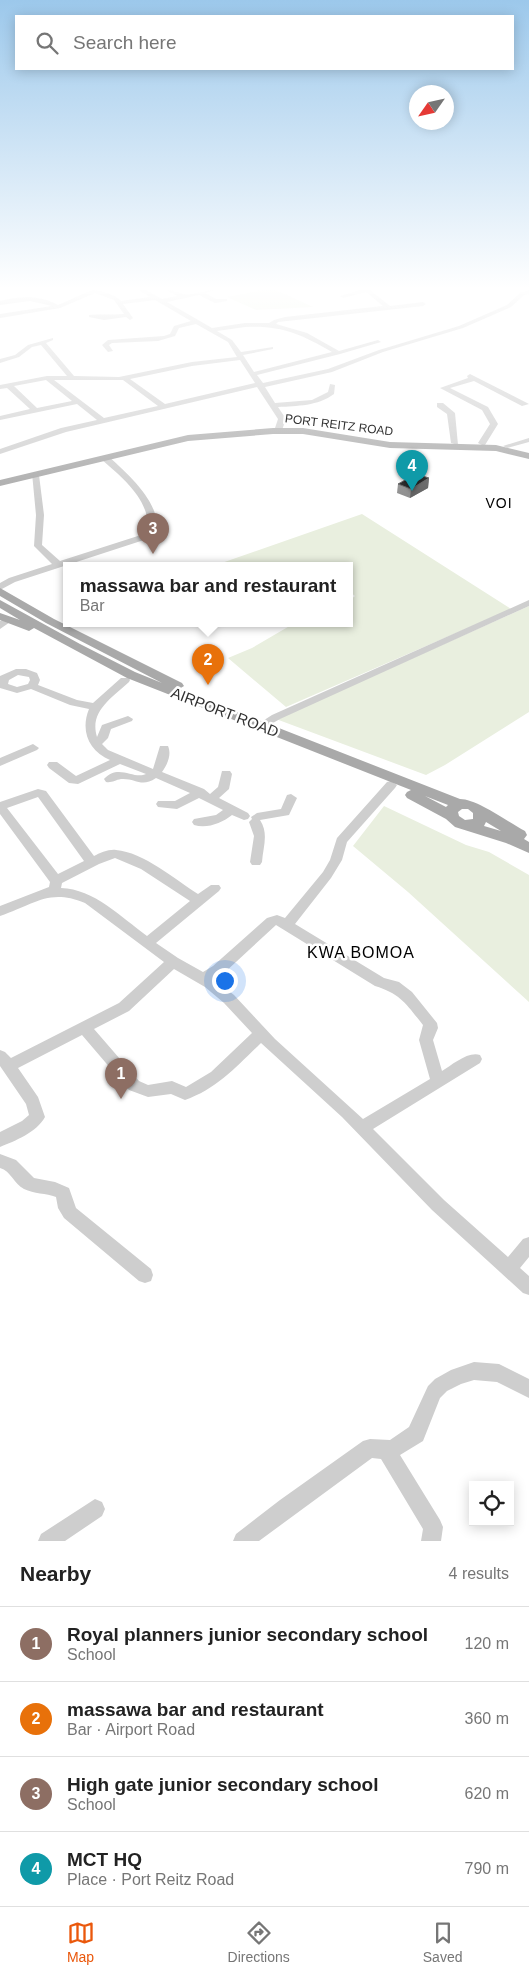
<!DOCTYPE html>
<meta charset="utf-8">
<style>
body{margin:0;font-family:Helvetica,sans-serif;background:#f2f2f2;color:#222}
.controls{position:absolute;right:15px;bottom:15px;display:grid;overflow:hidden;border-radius:0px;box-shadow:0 2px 12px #0003}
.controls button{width:45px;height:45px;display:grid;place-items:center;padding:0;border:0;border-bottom:1px solid #e0e0e0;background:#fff;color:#222;font:25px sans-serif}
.compass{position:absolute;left:409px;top:85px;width:45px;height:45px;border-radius:50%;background:#fff;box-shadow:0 2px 12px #0003;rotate:236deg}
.you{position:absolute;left:224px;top:980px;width:18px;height:18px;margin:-12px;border:4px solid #fff;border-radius:50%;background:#1a73e8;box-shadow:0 0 0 8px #1a73e833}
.badge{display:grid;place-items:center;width:32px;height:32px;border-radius:50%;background:#ea580c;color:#fff;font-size:16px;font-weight:700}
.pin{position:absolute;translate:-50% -41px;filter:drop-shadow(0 1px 2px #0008)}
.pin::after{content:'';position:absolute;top:26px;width:18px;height:15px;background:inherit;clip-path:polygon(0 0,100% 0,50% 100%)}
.popup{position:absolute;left:63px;top:562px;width:290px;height:65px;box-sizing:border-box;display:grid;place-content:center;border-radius:0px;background:#fff;filter:drop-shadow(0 1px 4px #0005);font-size:16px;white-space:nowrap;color:#767676}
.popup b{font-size:19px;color:#222}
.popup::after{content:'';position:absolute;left:50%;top:100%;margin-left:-10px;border:10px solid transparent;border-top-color:#fff}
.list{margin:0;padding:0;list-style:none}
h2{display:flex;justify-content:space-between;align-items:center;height:65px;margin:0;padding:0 20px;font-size:21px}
h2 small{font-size:16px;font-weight:400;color:#767676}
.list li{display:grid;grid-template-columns:32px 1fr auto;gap:15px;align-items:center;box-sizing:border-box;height:75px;padding:0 20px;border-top:1px solid #e0e0e0}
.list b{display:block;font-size:19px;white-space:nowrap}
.list p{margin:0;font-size:16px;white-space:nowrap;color:#767676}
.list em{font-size:16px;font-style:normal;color:#767676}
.icon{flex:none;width:28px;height:28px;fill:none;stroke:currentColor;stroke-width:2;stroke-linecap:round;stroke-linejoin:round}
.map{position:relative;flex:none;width:529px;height:1541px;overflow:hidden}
.search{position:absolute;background:#fff;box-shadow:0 2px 12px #0003;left:15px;right:15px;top:15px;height:55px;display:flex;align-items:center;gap:12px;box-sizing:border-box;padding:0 18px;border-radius:0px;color:#767676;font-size:19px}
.sheet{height:365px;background:#fff}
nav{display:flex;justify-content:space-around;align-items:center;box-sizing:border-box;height:70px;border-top:1px solid #e0e0e0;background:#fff;font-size:14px;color:#767676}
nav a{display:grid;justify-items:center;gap:2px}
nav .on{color:#ea580c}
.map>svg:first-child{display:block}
.green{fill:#e9efdf}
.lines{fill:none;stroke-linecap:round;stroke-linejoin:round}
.minor{fill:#cecece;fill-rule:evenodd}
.major{fill:#a9a9a9;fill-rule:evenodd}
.wall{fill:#8c8c8c}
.shaded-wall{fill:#5d5d5d}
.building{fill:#181818;stroke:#5d5d5d}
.labels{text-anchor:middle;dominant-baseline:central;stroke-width:5;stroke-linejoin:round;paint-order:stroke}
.far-street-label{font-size:12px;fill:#313131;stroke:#fff}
.far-neighbourhood-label{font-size:14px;letter-spacing:1px;fill:#000;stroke:#fff}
.street-label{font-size:15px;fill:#313131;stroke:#fff}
.neighbourhood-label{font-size:16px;letter-spacing:1px;fill:#000;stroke:#fff}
</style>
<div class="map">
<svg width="529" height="1541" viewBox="0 0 529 1541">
<rect width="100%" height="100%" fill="#fff"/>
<path class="green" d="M263,290H276L313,307L256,310L227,297Z
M362,514L511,609L286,707L228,658L252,648L293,624H349V601L355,596L349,591V566L278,565V566H213Z
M529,606V712L445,765L426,775L276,719Z
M384,806L466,845L489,852L529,875V1002L408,892L353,846Z"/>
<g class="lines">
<path class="minor" d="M92,290C99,290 115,294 121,301L150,297L139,290H146L162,299L177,296L167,290C174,290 177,293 183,294C190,296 206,290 216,290L205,293L216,299H227V301L215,303L199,295L167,302L212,328L245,323H269L274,320L285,317L383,306L366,292L343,298L340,296L360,290H370L390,306L423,302L426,304L423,306L278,322L276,324L307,333L339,351L378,340L381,342L340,354L257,375L263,383L328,369L379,350L459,326L507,305L520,293L529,290V294L524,295L511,307L463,328L383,352L332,372L265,387L275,403L312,400L328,392L330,384L335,385L334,394C318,406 297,406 278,407L286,419L282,430L275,428L278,419L257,387L66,432L0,454V449L61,428L97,420L77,404L0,420V416L30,409L7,388L0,389V385L47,376H67L41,345L32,347L19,357L0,363V359L15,355L28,345L53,338V340L46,343L74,376L119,377L192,362L237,357L228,342L196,324L179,328L175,336L158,341L112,343L109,345L113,351L108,352L102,345L108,340L164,336L170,334L174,326L191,321L155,300L123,304L133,318L130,320L126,317L104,320L89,317V315C100,314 112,315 124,314L114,300L95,293L60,308L0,318V314L52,306L30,301L0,305V301C20,296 40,295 58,305ZM245,327C281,325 301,334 332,352L254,372L243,355L273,349V347L241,352L232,340L217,331ZM240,360L255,383L165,404L130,379L192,366ZM46,380L72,401L37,408L14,386ZM54,380H123L158,406L104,418Z
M470,374L529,404L522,406L474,381L450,388L488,407L498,424L485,445H482L478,443L490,424L482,410L440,388L468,378L467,376Z
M437,403H443L455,413L458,445L451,443L447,414L437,407Z
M529,438V442L507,448L503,446Z
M102,456H108C126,472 165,506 155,533L147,539L15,582L0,590V583L9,578L52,564L34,546L36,515L32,473L39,475L44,515L42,545L60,561L141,535L148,530C150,500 123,478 102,460Z
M529,600V606L280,719L264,728H256L255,726L272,715Z
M8,617L13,620L0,629V621Z
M16,669H26L37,673L40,680L38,685L77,700L93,703L121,678H129L130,680L129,682C112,698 89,711 97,737L102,725L128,716L133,719L132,721L111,729L108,738L102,744L108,750L153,769L160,746H168C172,755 167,765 162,772L204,789L210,794L218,787L222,771H230L232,774L229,789L219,798L248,813L250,816L248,819L244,820L232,815C222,823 207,829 194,825L192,822L194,819L216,815L223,810L199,798L177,809L158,807L156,804L158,801H175L190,793L156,778C141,788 136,778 121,779C115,780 112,783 106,782L104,779C118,763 134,780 146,774L120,764L78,784L69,783L49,768L47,765L49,762H57L76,776L110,760C89,751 80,731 89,709L70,705L31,689L17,693L0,688V676ZM18,675L29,677L30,680L28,684L17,687L8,684L9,680Z
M33,744L39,748L37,750L0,766V758Z
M391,781L397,785L395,788L347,842L342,860L331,878L295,924L384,978L399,982L412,992L437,1023L438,1028L433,1040L442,1071C452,1065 468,1051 480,1055L482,1059L480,1063L373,1129L444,1200L508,1257L523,1239L529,1237V1257L520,1268L529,1276V1295L523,1293L432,1210L342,1117L261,1043C237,1066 217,1089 185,1100L171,1094L148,1097L129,1090L82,1035L18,1068L38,1097L45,1117C37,1132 15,1141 0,1147V1132L22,1121L29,1115L26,1104L0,1066V1050L5,1052L11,1058L119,1003L164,962L85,903C48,888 34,905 0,916V906L49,887L50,882L0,814V802L38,789L46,791L94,856C100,853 109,849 116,850C143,852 176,880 198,894L211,885H219L221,888L219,891L156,943L178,958L203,972L213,966L267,918L277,915L285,918L323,872L330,860L337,838L387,782ZM38,797L84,861L58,874L7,808ZM115,858L141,869L190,901L147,936C121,917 94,889 61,888L62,883L99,864ZM276,925L375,986C401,994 407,1005 423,1025L419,1040L430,1079L363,1119L275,1039L234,995L214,979L223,974ZM174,969L205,987L224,1003L252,1033L211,1072L186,1087L172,1081L148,1085L139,1081L94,1029L129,1011Z
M291,794L297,798L289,815L260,820C269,834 263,847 262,862L260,865H252L250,862L254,836L249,822L252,819L251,817L257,813L281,809L287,795Z
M0,1154L16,1160L34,1178L55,1182L69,1188L76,1208L151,1269L153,1275L151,1281L145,1283L139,1281L64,1218L58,1208L56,1197C46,1193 34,1194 24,1189C14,1184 11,1171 0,1168Z
M474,1362L499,1364L529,1379V1398L497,1382L474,1380L461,1384L447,1391L440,1398L423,1441L400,1455L440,1520L443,1527L441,1541H421L423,1529L381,1459L372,1458L259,1541H233L236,1534L280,1500L363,1441L370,1439L390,1440L409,1427L428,1386L435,1379L451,1370Z
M95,1499L102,1502L105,1509L102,1516L65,1541H38L41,1534Z"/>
<path class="major" d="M273,428H303L390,442L496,445L529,453V459L496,451L390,448L303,434H273L188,441L0,486V480L188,435Z
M0,588L54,619L182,683L184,686L179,689L460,799C477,799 508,822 525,831L527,835L524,839L529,842V853L506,843L455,827L446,819L407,798L405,795L407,792L411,790L127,678L34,628L29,631L0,620V613L20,620L0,608V600L80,644L135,672L162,683L46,623L0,596ZM425,796L448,805L446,807ZM462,809H468L473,813V819L465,820L459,816L458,812ZM486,822L501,831L484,826Z"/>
</g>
<path class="wall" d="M429,478L428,488L410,498L397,493L398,484Z"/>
<path class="shaded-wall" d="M429,478L428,488L410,498L411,489Z"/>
<path class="building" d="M416,474L429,478L411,489L398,484Z"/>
<linearGradient id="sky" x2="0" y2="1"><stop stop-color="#9cc8eb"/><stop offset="0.57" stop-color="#fff"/><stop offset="1" stop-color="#fff" stop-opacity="0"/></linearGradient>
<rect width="529" height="505" fill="url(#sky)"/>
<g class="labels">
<g class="far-street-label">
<text transform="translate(339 425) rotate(7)">PORT REITZ ROAD</text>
</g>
<g class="far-neighbourhood-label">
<text x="499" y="503">VOI</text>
</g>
<g class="street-label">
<text transform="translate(225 712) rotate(21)">AIRPORT ROAD</text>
</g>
<g class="neighbourhood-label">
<text x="361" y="952">KWA BOMOA</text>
</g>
</g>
</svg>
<div class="controls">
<button><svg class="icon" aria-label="locate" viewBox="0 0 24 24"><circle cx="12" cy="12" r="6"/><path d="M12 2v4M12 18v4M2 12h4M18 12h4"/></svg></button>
</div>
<svg class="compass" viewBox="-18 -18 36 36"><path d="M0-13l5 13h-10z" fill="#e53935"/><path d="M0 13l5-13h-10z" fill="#767676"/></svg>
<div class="you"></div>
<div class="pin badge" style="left:121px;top:1099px;background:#8d6e63">1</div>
<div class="pin badge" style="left:208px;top:685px;background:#e8710a">2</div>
<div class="popup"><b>massawa bar and restaurant</b>Bar</div>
<div class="pin badge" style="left:153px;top:554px;background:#8d6e63">3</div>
<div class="pin badge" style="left:412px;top:491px;background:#0f9aa8">4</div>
<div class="search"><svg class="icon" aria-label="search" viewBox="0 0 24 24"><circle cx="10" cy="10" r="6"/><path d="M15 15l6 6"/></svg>Search here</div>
</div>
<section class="sheet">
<h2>Nearby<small>4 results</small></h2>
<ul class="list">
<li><span class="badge" style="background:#8d6e63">1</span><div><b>Royal planners junior secondary school</b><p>School</p></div><em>120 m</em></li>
<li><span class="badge" style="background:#e8710a">2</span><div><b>massawa bar and restaurant</b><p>Bar · Airport Road</p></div><em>360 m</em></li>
<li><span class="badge" style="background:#8d6e63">3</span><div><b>High gate junior secondary school</b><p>School</p></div><em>620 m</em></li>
<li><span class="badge" style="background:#0f9aa8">4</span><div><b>MCT HQ</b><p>Place · Port Reitz Road</p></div><em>790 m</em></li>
</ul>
</section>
<nav>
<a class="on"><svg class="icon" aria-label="map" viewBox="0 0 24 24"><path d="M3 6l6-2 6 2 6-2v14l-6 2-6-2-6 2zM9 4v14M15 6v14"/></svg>Map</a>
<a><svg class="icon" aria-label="directions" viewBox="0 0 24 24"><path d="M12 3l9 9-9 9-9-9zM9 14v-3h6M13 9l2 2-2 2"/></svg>Directions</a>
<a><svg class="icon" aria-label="saved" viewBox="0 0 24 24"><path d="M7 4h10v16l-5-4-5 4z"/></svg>Saved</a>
</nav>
